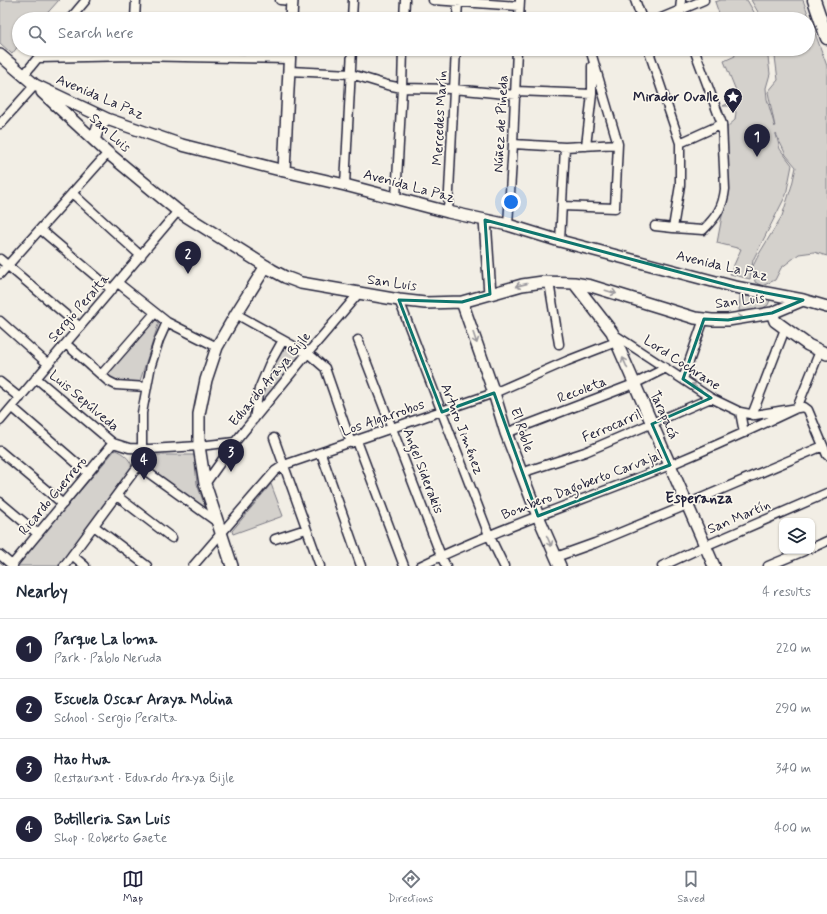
<!DOCTYPE html>
<meta charset="utf-8">
<style>
body{margin:0;font-family:Mynerve,sans-serif;background:#f6f6f7;color:#1f2937}
.controls{position:absolute;right:12px;bottom:12px;display:grid;overflow:hidden;border-radius:8px;box-shadow:0 1px 3px #0004}
.controls button{width:36px;height:36px;display:grid;place-items:center;padding:0;border:0;border-bottom:1px solid #e0e1e3;background:#fff;color:#1f2937;font:20px sans-serif}
.you{position:absolute;left:511px;top:202px;width:14px;height:14px;margin:-10px;border:3px solid #fff;border-radius:50%;background:#1a73e8;box-shadow:0 0 0 6px #1a73e833}
.badge{display:grid;place-items:center;width:26px;height:26px;border-radius:50%;background:#22223b;color:#fff;font-size:13px;font-weight:700}
.pin{position:absolute;translate:-50% -33px;filter:drop-shadow(0 1px 2px #0008)}
.pin::after{content:'';position:absolute;top:21px;width:14px;height:12px;background:inherit;clip-path:polygon(0 0,100% 0,50% 100%)}
.list{margin:0;padding:0;list-style:none}
h2{display:flex;justify-content:space-between;align-items:center;height:52px;margin:0;padding:0 16px;font-size:17px}
h2 small{font-size:13px;font-weight:400;color:#747a83}
.list li{display:grid;grid-template-columns:26px 1fr auto;gap:12px;align-items:center;box-sizing:border-box;height:60px;padding:0 16px;border-top:1px solid #e0e1e3}
.list b{display:block;font-size:15px;white-space:nowrap}
.list p{margin:0;font-size:13px;white-space:nowrap;color:#747a83}
.list em{font-size:13px;font-style:normal;color:#747a83}
.icon{flex:none;width:22px;height:22px;fill:none;stroke:currentColor;stroke-width:2;stroke-linecap:round;stroke-linejoin:round}
.map{position:relative;flex:none;width:827px;height:566px;overflow:hidden}
.search{position:absolute;background:#fff;box-shadow:0 1px 3px #0004;left:12px;right:12px;top:12px;height:44px;display:flex;align-items:center;gap:10px;box-sizing:border-box;padding:0 14px;border-radius:22px;color:#747a83;font-size:15px}
.sheet{height:292px;background:#fff}
nav{display:flex;justify-content:space-around;align-items:center;box-sizing:border-box;height:56px;border-top:1px solid #e0e1e3;background:#fff;font-size:11px;color:#747a83}
nav a{display:grid;justify-items:center;gap:2px}
nav .on{color:#22223b}
.map>svg:first-child{display:block}
.green{fill:#d4d1cc;stroke:#7b7a84}
.lines{fill:none;stroke-linecap:round;stroke-linejoin:round}
.street-casing{stroke:#22223b;stroke-width:11}
.secondary-casing{stroke:#22223b;stroke-width:14}
.primary-casing{stroke:#22223b;stroke-width:15}
.street{stroke:#fbf7ec;stroke-width:8}
.secondary{stroke:#fbf7ec;stroke-width:11}
.primary{stroke:#fbf7ec;stroke-width:12}
.oneway{stroke:#99979c}
.marked{fill:none;stroke:#0f766e;stroke-width:3;stroke-linejoin:round}
.labels{text-anchor:middle;dominant-baseline:central;stroke-width:3.5;stroke-linejoin:round;paint-order:stroke}
.street-label{font-size:14px;fill:#22223b;stroke:#fbf7ec}
.poi-label{font-size:14px;font-weight:bold;fill:#22223b;stroke:#fbf7ec;text-anchor:end}
.neighbourhood-label{font-size:15px;font-weight:bold;fill:#22223b;stroke:#fbf7ec}
</style>
<div class="map">
<svg width="827" height="566" viewBox="0 0 827 566">
<rect width="100%" height="100%" fill="#f2eee5"/>
<filter id="ink" filterUnits="userSpaceOnUse"><feTurbulence type="fractalNoise" baseFrequency=".025" numOctaves="2"/><feDisplacementMap in="SourceGraphic" scale="8" xChannelSelector="R" yChannelSelector="G"/><feConvolveMatrix kernelMatrix="1 2 1 2 8 2 1 2 1" color-interpolation-filters="sRGB"/></filter>
<g filter="url(#ink)">
<path class="green" d="M0,0H59L42,19H19V45L12,54L0,43Z
M721,0H747L758,19H721L715,2Z
M751,0H803L827,66V256L814,252L799,254L781,268L775,280L762,286L755,282L753,266L759,254L782,216L792,185L796,167L786,155L776,134L780,149L792,165L786,195L753,260L750,279L730,274L741,249L717,243L727,189V127L735,120L736,112L732,106H723L739,98L724,61L735,56L733,49H767L770,74L766,88L767,99L775,127L768,92L778,80L774,49H808V19H762Z
M740,296H754L771,298L768,305L760,310L739,311Z
M154,318L159,322L139,384L114,381L106,374Z
M283,344L301,355L258,411L264,385L276,358Z
M115,450C123,453 129,458 132,466L59,566H18L17,565Z
M152,455H194L197,484L207,512L145,466Z
M271,484L283,516L233,534L232,531Z"/>
<g class="lines">
<defs>
<path id="street" d="M280,0L292,1
M433,0L519,6
M635,0L642,19
M681,0L680,10L683,19
M70,19L86,0
M135,19L136,0
M352,19L353,0
M404,19L405,0
M457,19L458,2
M519,19L520,0
M659,19L704,0
M648,49L680,143V185L673,228
M38,58L133,56L289,59
M289,71L351,74L387,85L402,88L454,89L516,95
M23,76L45,49
M516,91L592,94
M0,124L35,85
M680,143L722,124
M513,144L565,147L618,144
M586,146L592,94V66
M345,185L352,49
M72,193L141,256
M396,198L402,88L403,49
M562,206L615,208L618,144L590,49
M448,212L456,49
M508,225L513,144L517,49
M655,226L673,228L703,230C716,217 723,208 725,189L722,124L694,49
M40,229L112,290
M560,241L565,147
M0,259L80,327
M0,274L108,153
M549,282L559,344
M118,283L167,322L217,347
M399,300L489,535L504,566
M236,314L310,355L325,368L351,443
M0,321L48,364
M167,322L159,340L151,365L142,413V449L139,466L217,522
M612,333L711,398L740,412L755,415L804,407L808,410L827,455
M358,340L441,556L446,566
M66,344L108,381L116,385L147,387
M101,375L155,313
M36,378L113,443L129,448L150,449L199,446L235,442
M683,379L704,319
M0,382L20,398
M12,407L88,473
M797,408L820,351
M740,412L744,433
M752,415L785,329
M254,419L259,389L269,365L283,340
M0,421L178,211
M506,433L634,384L666,368
M274,438L320,566
M357,441L404,566
M0,451L63,504
M321,453L361,566
M521,473L585,452L711,398
M205,484L235,442L307,354L359,293
M117,496L172,538
M0,502L38,534
M94,526L147,566
M275,539L306,529
M812,548L827,541
M0,555L13,566
M72,555L85,566
M556,557L595,543L687,505L699,499L823,446
M12,565L113,443
M64,566L141,462
M193,566L275,471L284,465L494,393L567,361L616,342
M420,566C501,527 587,499 670,465C713,447 755,428 797,408
M662,566L705,546L827,493
M768,566L804,551"/>
<path id="secondary" d="M291,19L292,0
M0,55L35,85L107,119L182,145L284,171L345,185L448,212L508,225L560,241L735,287L803,300L827,307
M42,92L108,153L178,211L272,270L285,277L301,283L359,293L399,300L425,303L462,302L522,285L543,282L574,283L591,286L695,318L712,320H728L772,313L803,300
M94,140L98,128L107,119
M284,171L290,49
M485,220L490,294
M574,283L612,332L714,566
M462,302L494,393L506,433L538,516L560,566
M772,313L775,321L808,345L827,354
M232,566L205,484L199,446V414L206,380L217,347L236,314L266,266"/>
<path id="primary" d="M814,0L827,38"/>
</defs>
<use href="#street" class="street-casing"/>
<use href="#secondary" class="secondary-casing"/>
<use href="#primary" class="primary-casing"/>
<use href="#street" class="street"/>
<use href="#secondary" class="secondary"/>
<use href="#primary" class="primary"/>
</g>
<defs><path id="oneway-shaft" d="M-6 0H5M1.5-3L5.5 0L1.5 3" fill="none" stroke-width="1.6" stroke-linecap="round" stroke-linejoin="round"/></defs>
<g class="oneway">
<use href="#oneway-shaft" transform="translate(521 285) rotate(167)"/>
<use href="#oneway-shaft" transform="translate(611 292) rotate(17)"/>
<use href="#oneway-shaft" transform="translate(737 318) rotate(-9)"/>
<use href="#oneway-shaft" transform="translate(475 338) rotate(71)"/>
<use href="#oneway-shaft" transform="translate(625 363) rotate(-114)"/>
<use href="#oneway-shaft" transform="translate(696 387) rotate(-147)"/>
<use href="#oneway-shaft" transform="translate(549 541) rotate(66)"/>
</g>
</g>
<path class="marked" d="M485,220L735,287L803,300L772,313L728,320L704,319L683,379L711,398L652,424L670,465L538,516L494,393L442,412L399,300L462,302L490,294Z"/>
<defs>
<symbol id="sight-pin" viewBox="-11 -11 22 30"><path d="M0 17L-7.5 6A9.5 9.5 0 1 1 7.5 6Z" fill="#22223b" stroke="#fbf7ec"/><path d="M0-6L1.8-2.2L6-1.7L2.9 1.2L3.7 5.4L0 3.3L-3.7 5.4L-2.9 1.2L-6-1.7L-1.8-2.2Z" fill="#fff"/></symbol>
</defs>
<g fill-rule="evenodd">
<use href="#sight-pin" x="722" y="86" width="22" height="30"/>
</g>
<g class="labels">
<g class="street-label">
<text transform="translate(100 97) rotate(23)">Avenida La Paz</text>
<text transform="translate(440 118) rotate(-87)">Mercedes Marín</text>
<text transform="translate(501 124) rotate(-87)">Núñez de Pineda</text>
<text transform="translate(110 133) rotate(42)">San Luis</text>
<text transform="translate(409 186) rotate(15)">Avenida La Paz</text>
<text transform="translate(722 266) rotate(13)">Avenida La Paz</text>
<text transform="translate(392 283) rotate(8)">San Luis</text>
<text transform="translate(740 301) rotate(-7)">San Luis</text>
<text transform="translate(79 308) rotate(-49)">Sergio Peralta</text>
<text transform="translate(682 363) rotate(33)">Lord Cochrane</text>
<text transform="translate(270 379) rotate(-50)">Eduardo Araya Bijle</text>
<text transform="translate(582 390) rotate(-21)">Recoleta</text>
<text transform="translate(84 401) rotate(40)">Luis Sepúlveda</text>
<text transform="translate(664 415) rotate(66)">Tarapacá</text>
<text transform="translate(383 418) rotate(-19)">Los Algarrobos</text>
<text transform="translate(612 426) rotate(-23)">Ferrocarril</text>
<text transform="translate(462 429) rotate(69)">Arturo Jiménez</text>
<text transform="translate(522 430) rotate(71)">El Roble</text>
<text transform="translate(423 471) rotate(69)">Angel Siderakis</text>
<text transform="translate(582 485) rotate(-21)">Bombero Dagoberto Carvajal</text>
<text transform="translate(53 496) rotate(-50)">Ricardo Guerrero</text>
<text transform="translate(739 517) rotate(-23)">San Martín</text>
</g>
<g class="poi-label">
<text x="719" y="97">Mirador Ovalle</text>
</g>
<g class="neighbourhood-label">
<text x="699" y="499">Esperanza</text>
</g>
</g>
</svg>
<div class="controls">
<button><svg class="icon" aria-label="layers" viewBox="0 0 24 24"><path d="M12 4l9 5-9 5-9-5zM3 14l9 5 9-5"/></svg></button>
</div>
<div class="you"></div>
<div class="pin badge" style="left:757px;top:157px">1</div>
<div class="pin badge" style="left:188px;top:274px">2</div>
<div class="pin badge" style="left:231px;top:472px">3</div>
<div class="pin badge" style="left:144px;top:480px">4</div>
<div class="search"><svg class="icon" aria-label="search" viewBox="0 0 24 24"><circle cx="10" cy="10" r="6"/><path d="M15 15l6 6"/></svg>Search here</div>
</div>
<section class="sheet">
<h2>Nearby<small>4 results</small></h2>
<ul class="list">
<li><span class="badge">1</span><div><b>Parque La loma</b><p>Park · Pablo Neruda</p></div><em>220 m</em></li>
<li><span class="badge">2</span><div><b>Escuela Oscar Araya Molina</b><p>School · Sergio Peralta</p></div><em>290 m</em></li>
<li><span class="badge">3</span><div><b>Hao Hwa</b><p>Restaurant · Eduardo Araya Bijle</p></div><em>340 m</em></li>
<li><span class="badge">4</span><div><b>Botilleria San Luis</b><p>Shop · Roberto Gaete</p></div><em>400 m</em></li>
</ul>
</section>
<nav>
<a class="on"><svg class="icon" aria-label="map" viewBox="0 0 24 24"><path d="M3 6l6-2 6 2 6-2v14l-6 2-6-2-6 2zM9 4v14M15 6v14"/></svg>Map</a>
<a><svg class="icon" aria-label="directions" viewBox="0 0 24 24"><path d="M12 3l9 9-9 9-9-9zM9 14v-3h6M13 9l2 2-2 2"/></svg>Directions</a>
<a><svg class="icon" aria-label="saved" viewBox="0 0 24 24"><path d="M7 4h10v16l-5-4-5 4z"/></svg>Saved</a>
</nav>
